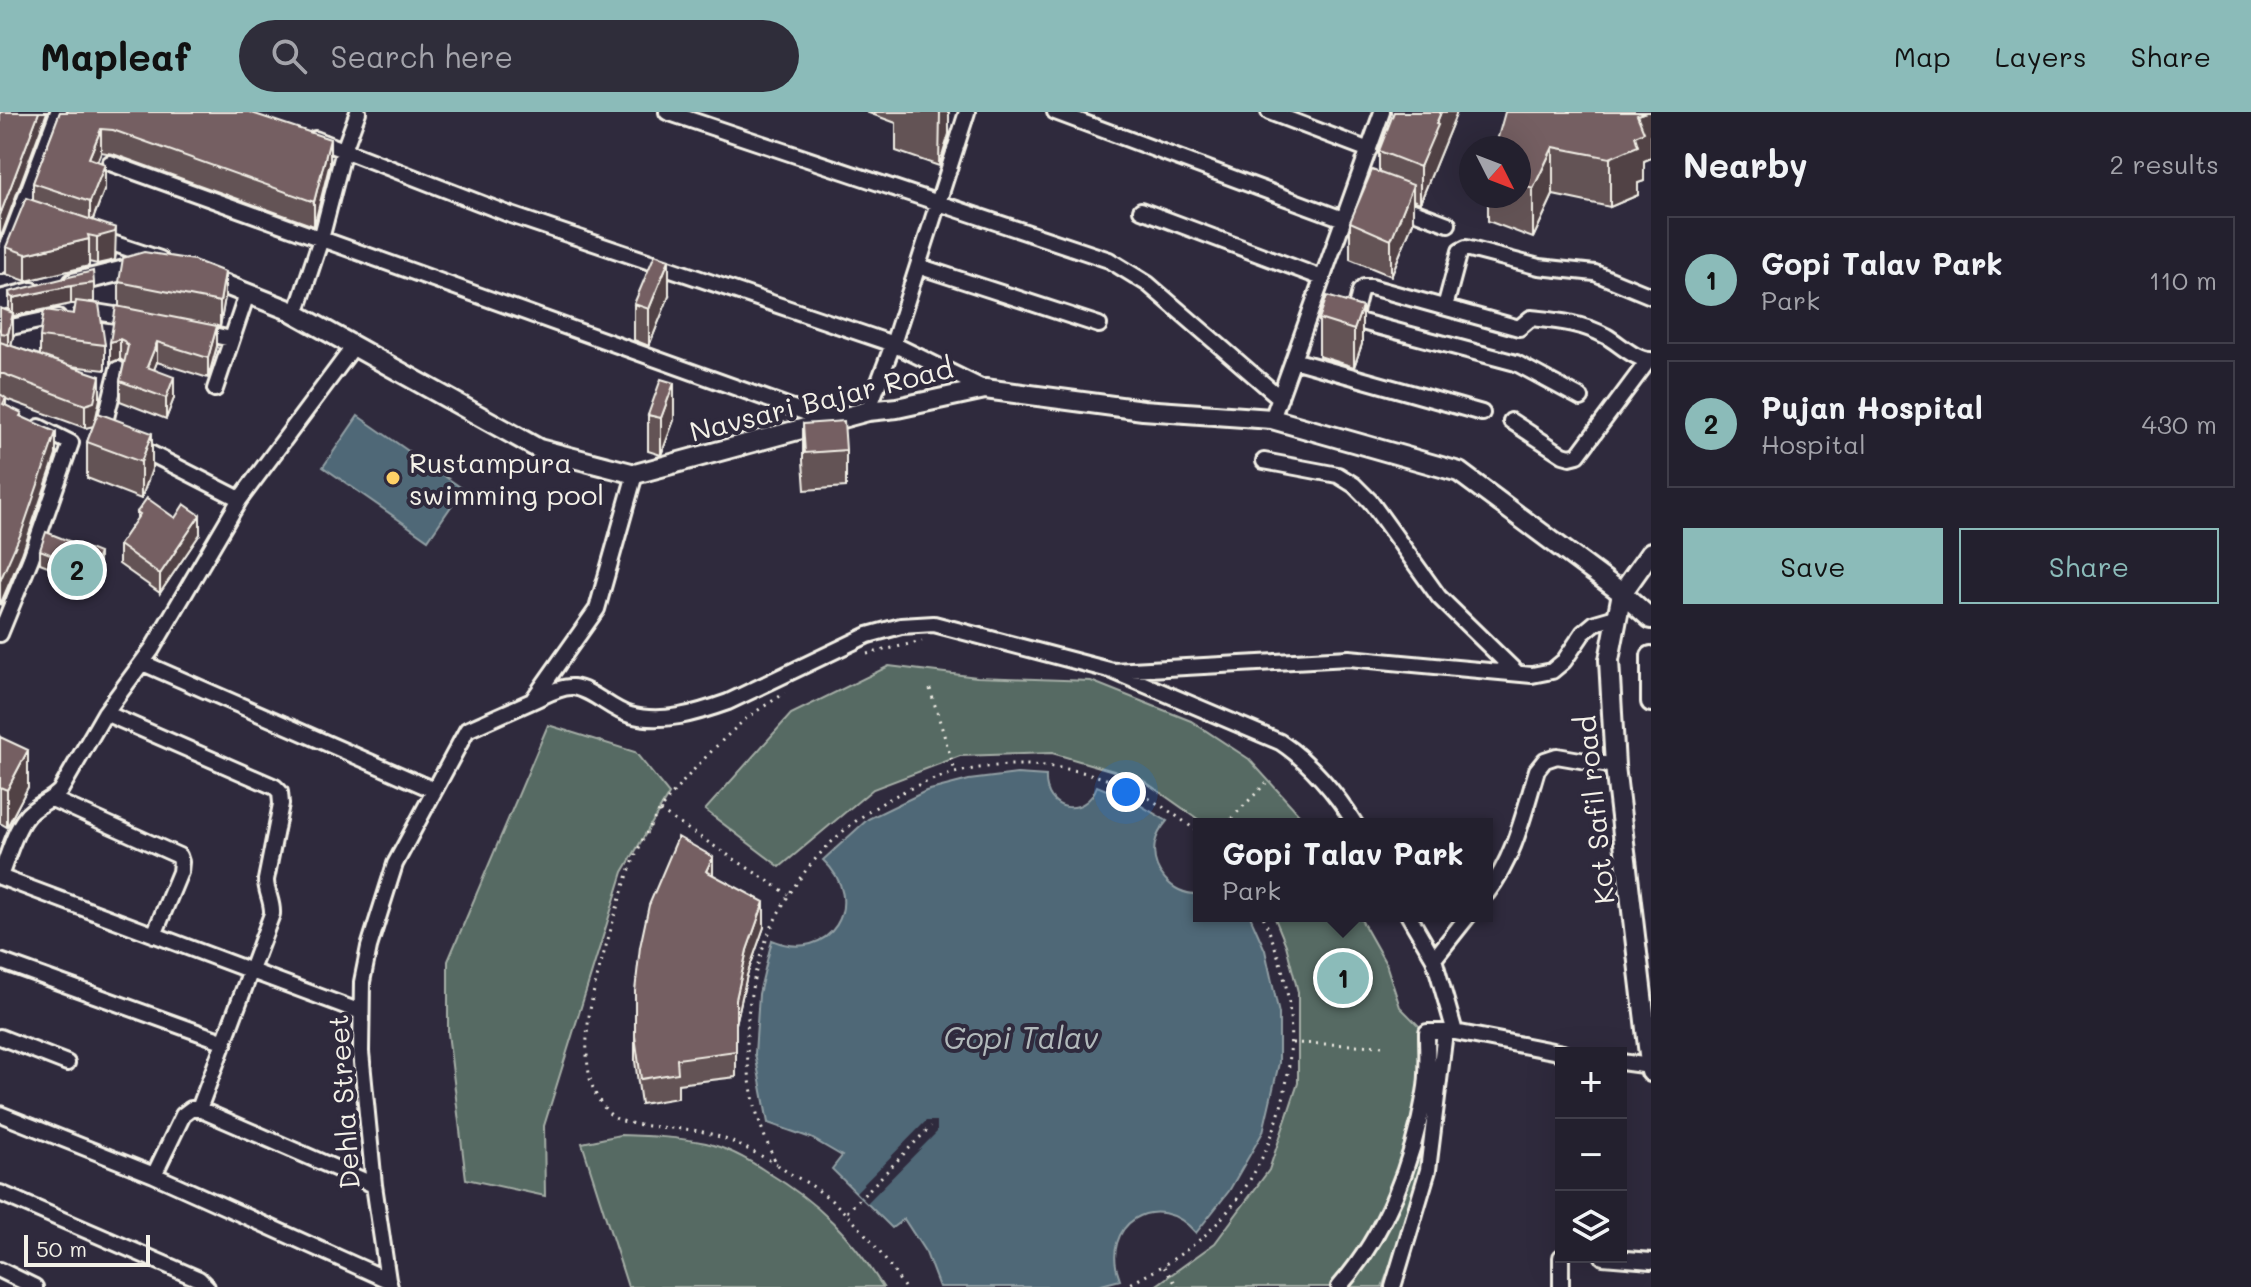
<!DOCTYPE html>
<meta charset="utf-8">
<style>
body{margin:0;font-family:Mali,sans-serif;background:#2f2d3a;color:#f1f3f6}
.controls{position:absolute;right:24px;bottom:24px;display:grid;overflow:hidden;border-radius:0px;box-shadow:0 8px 32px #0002}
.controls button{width:72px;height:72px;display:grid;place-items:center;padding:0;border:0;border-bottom:2px solid #403e4a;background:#23202e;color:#f1f3f6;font:40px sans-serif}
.compass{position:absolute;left:1459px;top:24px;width:72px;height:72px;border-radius:50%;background:#23202e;box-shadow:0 8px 32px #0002;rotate:132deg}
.scale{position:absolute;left:24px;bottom:20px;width:126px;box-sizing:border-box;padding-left:8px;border:4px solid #f4f1e8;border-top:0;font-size:22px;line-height:28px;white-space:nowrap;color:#f4f1e8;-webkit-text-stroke:6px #2f2a3d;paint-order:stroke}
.you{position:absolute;left:1126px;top:680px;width:28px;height:28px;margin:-20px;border:6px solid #fff;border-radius:50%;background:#1a73e8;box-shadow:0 0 0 12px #1a73e833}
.badge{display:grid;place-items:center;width:52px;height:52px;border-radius:50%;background:#8bbbb9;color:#111;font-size:26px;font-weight:700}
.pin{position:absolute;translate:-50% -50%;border:4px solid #fff;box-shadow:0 2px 8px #0006}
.popup{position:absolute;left:1193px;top:706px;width:300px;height:104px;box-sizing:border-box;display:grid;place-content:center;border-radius:0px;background:#23202e;filter:drop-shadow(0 2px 6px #0005);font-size:26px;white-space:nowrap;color:#a3a3aa}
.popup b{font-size:30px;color:#f1f3f6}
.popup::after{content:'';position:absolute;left:50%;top:100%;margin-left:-16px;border:16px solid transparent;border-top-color:#23202e}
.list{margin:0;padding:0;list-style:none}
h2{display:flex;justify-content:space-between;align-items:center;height:104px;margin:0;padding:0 32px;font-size:34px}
h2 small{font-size:26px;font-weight:400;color:#a3a3aa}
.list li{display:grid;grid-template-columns:52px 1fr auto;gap:24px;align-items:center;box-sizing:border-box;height:128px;margin:0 16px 16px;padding:0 16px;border:2px solid #403e4a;border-radius:0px}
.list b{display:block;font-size:30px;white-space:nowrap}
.list p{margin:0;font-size:26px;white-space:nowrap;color:#a3a3aa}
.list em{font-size:26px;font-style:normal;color:#a3a3aa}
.actions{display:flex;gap:16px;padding:24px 32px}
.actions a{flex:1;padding:18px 0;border:2px solid #8bbbb9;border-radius:0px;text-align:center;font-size:28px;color:#8bbbb9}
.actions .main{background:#8bbbb9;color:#111}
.icon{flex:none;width:44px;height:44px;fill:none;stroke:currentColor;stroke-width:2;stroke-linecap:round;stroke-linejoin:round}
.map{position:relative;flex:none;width:1651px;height:1175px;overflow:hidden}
header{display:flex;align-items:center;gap:48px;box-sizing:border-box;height:112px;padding:0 40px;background:#8bbbb9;color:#111}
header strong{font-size:38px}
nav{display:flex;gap:44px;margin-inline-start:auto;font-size:28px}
.search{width:560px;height:72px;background:#2f2d3a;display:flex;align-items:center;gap:20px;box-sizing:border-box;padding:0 28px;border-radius:44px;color:#a3a3aa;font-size:30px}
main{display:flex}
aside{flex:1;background:#23202e}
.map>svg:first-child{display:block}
.green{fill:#566a64;stroke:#a5aea6;stroke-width:2}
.water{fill:#4f6877;stroke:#919fa4;stroke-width:2}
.pier{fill:#2f2a3d}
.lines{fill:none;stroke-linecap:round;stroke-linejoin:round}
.minor-casing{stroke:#f4f1e8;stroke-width:20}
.secondary-casing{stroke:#f4f1e8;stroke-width:24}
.path{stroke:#f4f1e8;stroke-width:3;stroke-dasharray:2 6;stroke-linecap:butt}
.minor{stroke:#2f2a3d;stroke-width:14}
.secondary{stroke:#2f2a3d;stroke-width:18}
.wall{fill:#645254;stroke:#f4f1e8;stroke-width:2;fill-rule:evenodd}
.shaded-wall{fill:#514245;stroke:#f4f1e8;stroke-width:2}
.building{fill:#745f62;stroke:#f4f1e8;stroke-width:2}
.poi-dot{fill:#ffd166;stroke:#2f2a3d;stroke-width:3}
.labels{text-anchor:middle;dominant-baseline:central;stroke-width:8;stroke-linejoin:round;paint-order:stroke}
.street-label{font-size:28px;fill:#f4f1e8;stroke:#2f2a3d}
.poi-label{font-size:28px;fill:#f4f1e8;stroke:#2f2a3d;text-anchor:start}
.water-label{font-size:30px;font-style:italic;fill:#b2babb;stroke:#2f2a3d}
</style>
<header>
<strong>Mapleaf</strong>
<div class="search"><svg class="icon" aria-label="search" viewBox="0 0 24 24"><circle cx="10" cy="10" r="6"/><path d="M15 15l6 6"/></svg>Search here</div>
<nav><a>Map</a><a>Layers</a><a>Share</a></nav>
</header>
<main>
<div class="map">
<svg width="1651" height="1175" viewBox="0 0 1651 1175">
<rect width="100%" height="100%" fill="#2f2a3d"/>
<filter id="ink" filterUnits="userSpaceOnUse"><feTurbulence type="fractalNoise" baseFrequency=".0125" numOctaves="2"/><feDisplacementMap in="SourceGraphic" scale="16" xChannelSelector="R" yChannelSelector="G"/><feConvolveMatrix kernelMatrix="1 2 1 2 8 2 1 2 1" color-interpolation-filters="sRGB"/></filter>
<g filter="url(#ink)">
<path class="green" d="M889,554L977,565L1091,569L1191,609L1249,647L1308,712H1205L1141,667L1052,641L960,644L873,677L780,755L705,698L791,602Z
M548,613L635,640L669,682L623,760L544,1014L545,1084L466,1067L448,921V849Z
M1274,804H1359L1386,852L1400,895L1442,937L1417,1085L1382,1175H1154L1215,1131L1269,1058L1298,971V880L1286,833Z
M620,1023C649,1024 678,1025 706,1031C727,1036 749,1048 767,1060C819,1091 851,1124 883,1175H628L582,1031Z"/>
<path class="water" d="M358,304L463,377L428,428L323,355Z
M1017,662L1046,664C1044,700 1085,707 1097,674L1131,688L1167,709C1161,716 1157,722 1155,731C1150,758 1172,783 1199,782V804H1250L1265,838L1279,902V951L1263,1020L1229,1079L1196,1121C1157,1075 1098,1113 1120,1168L1094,1175H939L926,1141L904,1107L892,1116L832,1057L842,1044L811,1026L768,1011L755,942L759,882L772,828C830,853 869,790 823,748L868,707L926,679L969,668Z"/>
<path class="pier" d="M926,1009H937V1020L867,1091L856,1080Z"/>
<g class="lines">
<defs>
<path id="minor" d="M667,0L1109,148L1148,172L1280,286
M1055,0L1343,107
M1269,0L1369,38
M315,27L511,103L893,232L985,277
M110,51L829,309
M1395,92L1448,112
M1141,98L1322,166
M100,127L160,147
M0,154L58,0
M918,154L1099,213
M1445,195L1460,139L1466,136L1539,155L1595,161L1651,184
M82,201L96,200L133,206
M0,202L1,209L11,215L58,205
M296,202L321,127L344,38L358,0
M1347,206L1516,251L1581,286
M1353,208L1360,179L1364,175H1371L1519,216L1531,206C1558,209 1582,211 1606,224C1620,232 1635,248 1651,248
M200,220L231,227
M1293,248L1482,301
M215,277L247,182
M868,299L893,232L967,0
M1272,307L1382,0
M1511,309L1563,343L1570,345L1578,343L1648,249
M102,322L118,257
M136,334L240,387
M1264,349L1338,363L1354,373L1370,389L1439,485L1517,561
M0,522L31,446L71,331L39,315
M143,551L434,678
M1115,560L1280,630C1309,649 1337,682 1355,712
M532,589C544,584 560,574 573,575C592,577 611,598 630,603C662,612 697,601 728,590L868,523L901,514L934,512L1113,559L1349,546L1532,563L1552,559L1564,549L1583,521L1595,511L1619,504
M105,601L275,675L280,680L281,692L266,768C266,780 273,790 272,802L199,997
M52,687L179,744L181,750L180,760L154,823
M0,764C7,747 14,720 25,706C34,693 50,690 60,679L105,601L152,537L240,387L354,234
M0,765L361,900
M1487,781C1515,745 1524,700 1537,658L1545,648L1557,644L1615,654
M1409,804L1434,847L1455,920
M1434,847L1468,804
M0,849L225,930
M0,925L67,951
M1621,950L1650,954
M0,1002L154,1063L388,1168
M154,1063L183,1003L191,997H199L374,1073
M0,1081L199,1167L207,1175
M1603,1145L1651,1149
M0,1158L35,1175
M390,1175L388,1168L374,1073L361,940L362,870L369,835L395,752L467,618L532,589L597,497L635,362
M1339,1175C1386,1121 1413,1050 1425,981C1429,962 1427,940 1427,920H1455L1563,941
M1393,1175L1428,1058L1445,920
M1561,1175V1145"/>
<path id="secondary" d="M203,164L289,198L539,337L635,362L868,299L897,296L985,277L1143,298L1272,307L1459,360L1622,481L1651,507
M73,171L145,153
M0,188L32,180
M1651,440L1622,481L1609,548L1615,654L1651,960
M1651,544V590"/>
</defs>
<use href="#minor" class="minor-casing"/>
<use href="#secondary" class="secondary-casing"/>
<path class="path" d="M867,542L922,529
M930,577L954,656
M660,699L788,782
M1226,712L1266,671
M1292,931L1384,934
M777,1052C751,1039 727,1025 699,1019C679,1015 624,1016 611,1003C600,993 591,976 589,961C581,915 596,868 609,824C621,781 633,740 658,701C677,674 715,634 740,612C753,600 770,591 785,581
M847,1100L931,1014
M1164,1155L1178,1175
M904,1175C886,1148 867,1121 843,1099C835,1091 825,1083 815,1076C804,1068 790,1063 779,1054C772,1047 759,1010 756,998C705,800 880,614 1082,660C1126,670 1164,693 1199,721
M1124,1175C1150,1162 1174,1148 1197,1130C1266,1073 1301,973 1288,886C1284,857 1274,831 1263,804"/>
<use href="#minor" class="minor"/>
<use href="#secondary" class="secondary"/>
</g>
<path class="wall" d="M60,0L330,51L314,114L113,42L101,40L97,49L105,76L93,108L116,143L115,148L97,152L89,150V154L26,169L6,162V135L33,89V71Z
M866,0H949V22L939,54L896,39V11Z
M1394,0H1457L1420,91L1413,88V110L1391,164L1350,147V110L1379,61V39Z
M1651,0V46L1644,49V69L1638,71V83L1610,95L1553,83L1533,126L1488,109V84H1519V36Z
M119,170L225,185L220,215L217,214V234L208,266L157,250L154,258L174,286L166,307L120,289V269L124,250L120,247L110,251L119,194Z
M94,171V190H90L105,233V258L71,254L100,287L94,311L152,357L141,387L87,366V330L93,314L85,316L6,287V294L22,304L56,343L22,442L0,493V196L9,200V180ZM71,192H76L74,202L40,225V243L11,234L13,225V204Z
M669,184L649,234L634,228V192Z
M1362,195V232L1354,255L1319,244V207Z
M648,303L674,308L661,343L648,339Z
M803,312L846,338V375L805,378L803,349Z
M137,400L200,422L160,481L119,452V433L137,407Z
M40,438L99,454L92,471L40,451Z
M0,625L28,675L7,715L0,711Z
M713,763L764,815L747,863L736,912V965L678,972V986L641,992L635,949V879Z"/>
<path class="shaded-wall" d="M39,0H47L0,127V103Z
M940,0H949V22L939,54Z
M1441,0H1457L1420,91V55Z
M1646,0H1651V46L1644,49V69L1638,71V83L1610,95V46L1635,24L1637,3Z
M101,17V40L89,70V46Z
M330,27V51L314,114V90Z
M1553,35V83L1533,126V77Z
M105,52V76L90,114V90Z
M1413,73V110L1391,164V128Z
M116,116L115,148L97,152V125Z
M89,127V154L26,169V142Z
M669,148V184L649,234V197Z
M225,160V185L220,215V190Z
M71,174V192L13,204V225L8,246V222L13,202V186Z
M1362,195V232L1354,255V218Z
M217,214V234L208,266V246Z
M120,227V247L110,251V230Z
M157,230V250L147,275V255Z
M100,264V287L94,314L85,316V293Z
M174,265V286L166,307V286Z
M674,271V308L661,343V306Z
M56,320V343L22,442L0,493V469Z
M152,321V357L141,387V350Z
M200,403V422L160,481V462Z
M99,441V454L92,471V459Z
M28,638V675L7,715V678Z
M713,745V770L706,759Z
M764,790V815L747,863L736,912V887L747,838Z"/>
<path class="building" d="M0,0H39L0,103Z
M60,0H249L330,27L314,90L113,18L101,17L89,46L105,52L90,90L33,71Z
M1394,0H1441L1436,12L1438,13L1420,55L1379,39Z
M1505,0H1646L1637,3L1644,20L1635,24L1638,34L1610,46L1553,35L1533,77L1519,72V36H1495Z
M1372,58L1413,73L1391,128L1350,110Z
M26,86L116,116L115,120L97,125L88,123L89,127L26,142L6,135Z
M144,140L194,148L225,160L220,190L119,170L123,146Z
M655,142L669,148L649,197L634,192Z
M93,159L94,171L71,174L13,186L10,184L9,180Z
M1327,184L1362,195L1354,218L1319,207Z
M76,189L99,192L105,233L40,225L44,198L74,202Z
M116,194L217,214L208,246L157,230L147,255L174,265L166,286L120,269L128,234L124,229L120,227L110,230Z
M0,196L13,201L8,222L0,221Z
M0,230L100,264L94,290L85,293L4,262H0Z
M661,267L674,271L661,306L648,303Z
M0,282L6,286L3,292L22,301L20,304L56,320L22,419L0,469Z
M98,301L152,321L141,350L87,330Z
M844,309L846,338L805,341L803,312Z
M147,386L175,406L184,392L200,403L160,462L119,433L140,402L137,400Z
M46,420L99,441L92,459L40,438Z
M0,625L28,638L7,678L0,675Z
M678,725L713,745L706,759L764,790L747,838L736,887V939L677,947L678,961L641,967L635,924V879L640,835L649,793Z"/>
</g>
<circle class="poi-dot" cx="393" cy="366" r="8"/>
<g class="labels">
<g class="street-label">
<text transform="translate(821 287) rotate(-14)">Navsari Bajar Road</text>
<text transform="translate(1594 698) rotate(-96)">Kot Safil road</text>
<text transform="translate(343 990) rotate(-94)">Dehla Street</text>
</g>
<g class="poi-label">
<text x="409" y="350">Rustampura<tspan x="409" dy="32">swimming pool</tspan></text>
</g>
<g class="water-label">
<text x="1021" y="925">Gopi Talav</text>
</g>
</g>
</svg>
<div class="controls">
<button>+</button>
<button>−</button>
<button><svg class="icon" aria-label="layers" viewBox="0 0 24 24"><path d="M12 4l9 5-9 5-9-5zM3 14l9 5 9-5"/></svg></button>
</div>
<svg class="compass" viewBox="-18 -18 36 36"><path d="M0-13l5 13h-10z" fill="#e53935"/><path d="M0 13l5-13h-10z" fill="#a3a3aa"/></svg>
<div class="scale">50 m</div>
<div class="you"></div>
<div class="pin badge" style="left:1343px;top:866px">1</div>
<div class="popup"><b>Gopi Talav Park</b>Park</div>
<div class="pin badge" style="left:77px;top:458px">2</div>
</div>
<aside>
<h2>Nearby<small>2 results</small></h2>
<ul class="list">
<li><span class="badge">1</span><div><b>Gopi Talav Park</b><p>Park</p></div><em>110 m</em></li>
<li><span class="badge">2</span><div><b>Pujan Hospital</b><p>Hospital</p></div><em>430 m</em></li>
</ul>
<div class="actions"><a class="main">Save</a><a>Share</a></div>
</aside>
</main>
